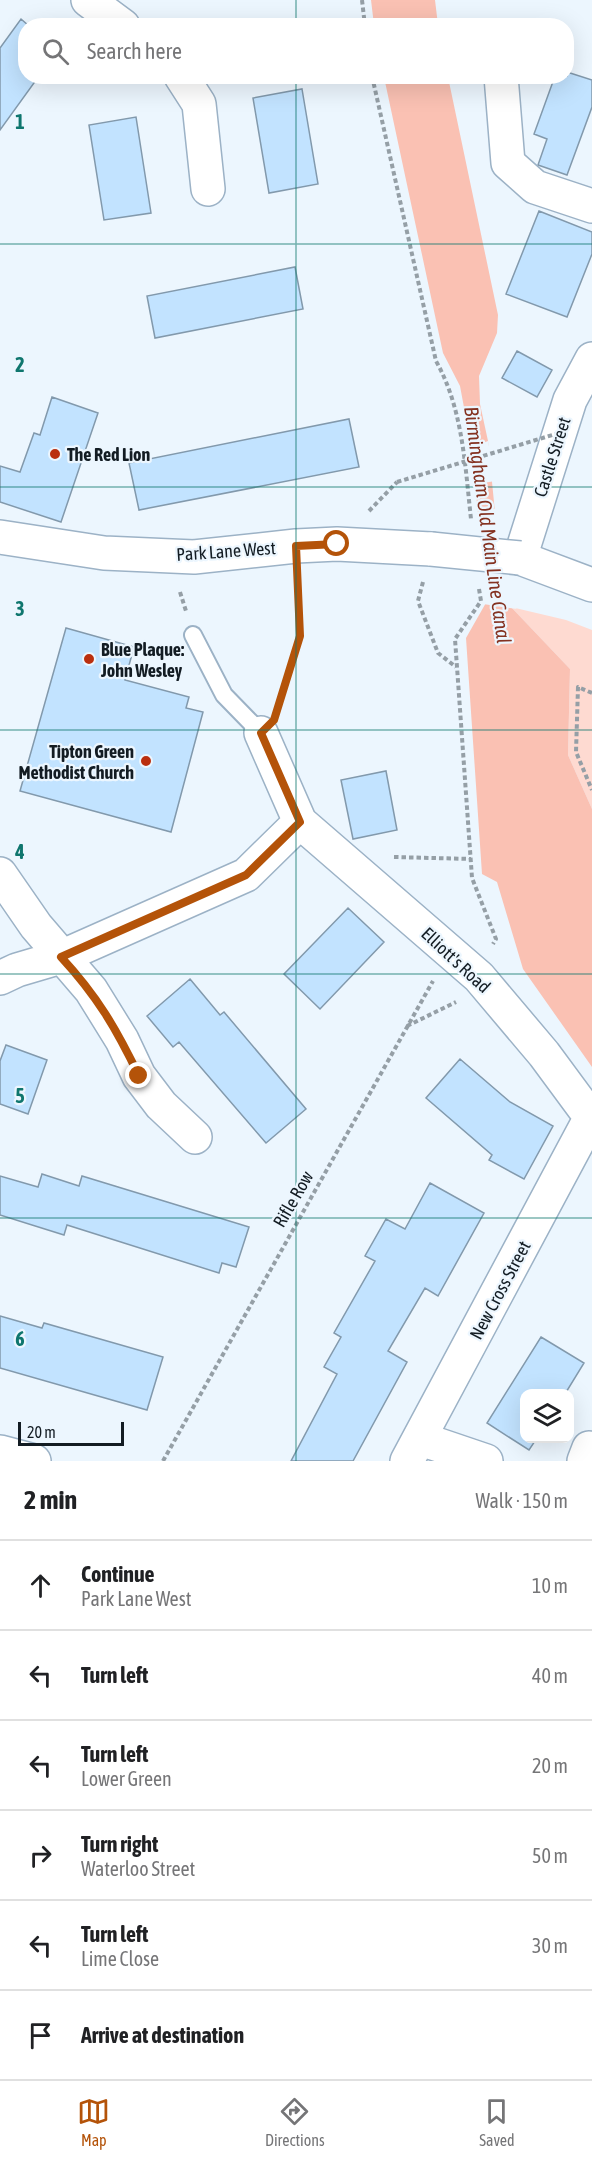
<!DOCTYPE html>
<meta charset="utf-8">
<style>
body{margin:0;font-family:"Asap Condensed",sans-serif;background:#f2f2f2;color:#202124}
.controls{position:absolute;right:18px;bottom:18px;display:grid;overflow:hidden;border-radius:12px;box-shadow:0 6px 24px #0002}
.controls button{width:54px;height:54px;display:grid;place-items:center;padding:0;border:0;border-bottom:2px solid #e0e0e0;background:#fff;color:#202124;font:30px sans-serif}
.scale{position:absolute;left:18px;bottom:15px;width:106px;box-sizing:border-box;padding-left:6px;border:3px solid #131c23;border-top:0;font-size:16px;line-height:21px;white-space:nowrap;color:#131c23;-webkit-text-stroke:4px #ecf6fe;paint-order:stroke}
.stop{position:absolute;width:18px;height:18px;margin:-14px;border:4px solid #b45309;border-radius:50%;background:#fff}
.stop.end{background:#b45309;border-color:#fff;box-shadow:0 2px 6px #0008}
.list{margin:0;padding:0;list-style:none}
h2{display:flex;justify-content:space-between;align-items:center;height:78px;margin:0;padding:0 24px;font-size:26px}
h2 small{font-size:20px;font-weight:400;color:#757577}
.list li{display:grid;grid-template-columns:39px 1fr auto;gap:18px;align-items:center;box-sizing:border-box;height:90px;padding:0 24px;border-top:2px solid #e0e0e0}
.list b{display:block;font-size:22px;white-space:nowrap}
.list p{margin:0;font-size:20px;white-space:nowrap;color:#757577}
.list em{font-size:20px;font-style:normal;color:#757577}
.icon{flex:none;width:33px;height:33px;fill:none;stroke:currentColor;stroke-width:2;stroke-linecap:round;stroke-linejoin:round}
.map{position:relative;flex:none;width:592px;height:1461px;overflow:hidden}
.search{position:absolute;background:#fff;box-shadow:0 6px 24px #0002;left:18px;right:18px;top:18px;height:66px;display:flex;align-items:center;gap:15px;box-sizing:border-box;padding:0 21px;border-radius:24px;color:#757577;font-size:22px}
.sheet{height:618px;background:#fff}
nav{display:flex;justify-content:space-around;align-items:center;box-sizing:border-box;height:84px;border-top:2px solid #e0e0e0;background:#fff;font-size:16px;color:#757577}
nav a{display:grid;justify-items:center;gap:3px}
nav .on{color:#b45309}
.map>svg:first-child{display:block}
.green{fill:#fedad1}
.water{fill:#fac1b3}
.pier{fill:#ecf6fe}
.building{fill:#c2e3ff;stroke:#8299ac;stroke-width:1.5}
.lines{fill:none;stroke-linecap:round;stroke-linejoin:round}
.service-casing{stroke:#9cb2c6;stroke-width:20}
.minor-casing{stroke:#9cb2c6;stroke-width:36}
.tertiary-casing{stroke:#9cb2c6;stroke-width:36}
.primary-casing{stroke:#9cb2c6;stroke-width:36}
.path{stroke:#959fa6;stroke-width:4;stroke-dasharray:4.5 3;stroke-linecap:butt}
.service{stroke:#fff;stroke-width:16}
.minor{stroke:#fff;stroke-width:33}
.tertiary{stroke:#fff;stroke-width:33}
.primary{stroke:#fff;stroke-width:33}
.primary-bridge-casing{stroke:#9cb2c6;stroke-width:36;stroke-linecap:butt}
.path-bridge{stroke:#959fa6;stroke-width:4;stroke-dasharray:4.5 3;stroke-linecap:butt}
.primary-bridge{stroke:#fff;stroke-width:33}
.route{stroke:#b45309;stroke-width:8}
.grid{fill:none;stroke:#0f766e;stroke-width:1.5;stroke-opacity:0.55}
.poi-dot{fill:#ba2f0f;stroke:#ecf6fe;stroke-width:2}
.labels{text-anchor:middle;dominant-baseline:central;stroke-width:4.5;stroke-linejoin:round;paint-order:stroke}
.poi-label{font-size:18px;font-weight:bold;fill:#131c23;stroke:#ecf6fe;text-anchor:start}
.street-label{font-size:18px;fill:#131c23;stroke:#ecf6fe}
.water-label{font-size:20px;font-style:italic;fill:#843221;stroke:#ecf6fe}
.grid-label{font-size:20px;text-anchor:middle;font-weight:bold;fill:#0f766e;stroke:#ecf6fe;stroke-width:4.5;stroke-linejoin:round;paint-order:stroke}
</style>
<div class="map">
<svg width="592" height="1461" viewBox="0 0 592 1461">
<rect width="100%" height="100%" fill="#ecf6fe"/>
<path class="green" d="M511,607L566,620L592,630V809L568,755L570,669Z"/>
<path class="water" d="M371,0H435L438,25H374Z
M384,77H448L498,315L497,333L479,376L480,404L488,441L504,604L511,607L570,669L568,755L592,809V1067L523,969L497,882L482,874L466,638L487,601L471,445L460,386L443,353Z"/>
<path class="pier" d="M488,441L495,481L472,485L468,449Z
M498,508L507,602L517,609L483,604L475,513Z"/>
<path class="building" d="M21,19L29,26H26V76H39L0,130V48Z
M567,72L592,80V107L567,175L538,165L547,139L534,134L555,76H567Z
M302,89L318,184L269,193L253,98Z
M136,117L151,213L104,220L89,125Z
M539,211L592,232V254L567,317L506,294Z
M295,267L303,309L155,338L147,296Z
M517,351L552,370L537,397L502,378Z
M52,397L98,413L61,522L0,502V466L20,472L34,433L40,435Z
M349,419L359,467L139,510L129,463Z
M66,628L134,647L125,680L189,697L186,708L203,712L171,832L20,791Z
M386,771L397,830L353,839L341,780Z
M348,908L384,942L320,1009L284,974Z
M190,979L220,1015L224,1012L306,1109L266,1143L179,1042L173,1047L147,1016Z
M6,1045L47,1060L28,1114L0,1104V1061Z
M460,1059L510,1102L553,1126L524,1179L489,1160L492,1155L426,1098Z
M42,1174L79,1186L82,1176L249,1227L236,1267L222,1263L219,1273L67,1225L64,1235L0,1215V1176L38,1187Z
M430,1183L484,1213L438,1296L425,1288L388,1351L407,1362L353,1461H291L337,1374L324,1367L341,1337L334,1333L375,1261L365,1256L386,1219L405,1229Z
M0,1316L42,1328L44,1323L163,1357L147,1410L0,1368Z
M541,1337L584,1363L565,1394H525V1438H537L529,1450L487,1423Z"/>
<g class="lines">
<defs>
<path id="service" d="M193,635L224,695L261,733"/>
<path id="minor" d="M88,0L123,26
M181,76L199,104L208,189
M501,76L508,163L535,187L592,206
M261,733L300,822L479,977L544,1054L592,1119
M0,874L36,926L91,990L122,1040L139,1076L161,1105L195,1137
M0,978L17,970L61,957L246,875L300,822
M421,1439L486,1461
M0,1452L34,1461
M407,1461L591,1117
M584,1461L589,1448"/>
<path id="tertiary" d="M520,558L570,400L592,359"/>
<path id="primary" d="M0,537L104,553L194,557L296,546L337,544L431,549
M520,558L592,585"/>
</defs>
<use href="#service" class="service-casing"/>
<use href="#minor" class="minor-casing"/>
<use href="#tertiary" class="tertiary-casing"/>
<use href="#primary" class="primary-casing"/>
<path class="path" d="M362,0L365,26
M372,76L436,361C463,409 465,466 471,519
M369,511L397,482
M423,582L418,601L438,653L456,667
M479,589L481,601L455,639L472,878L496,939L493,944
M180,592L186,611
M592,693L578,687L576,752L592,790
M279,704L300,636L297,579
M394,857L471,859
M407,1026L456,1002
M163,1461L433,981"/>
<use href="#service" class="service"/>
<use href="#minor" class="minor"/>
<use href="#tertiary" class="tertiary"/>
<use href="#primary" class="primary"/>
<defs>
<path id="primary-bridge" d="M431,549L520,558"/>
</defs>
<use href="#primary-bridge" class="primary-bridge-casing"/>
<path class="path-bridge" d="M397,482L559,433"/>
<use href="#primary-bridge" class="primary-bridge"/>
</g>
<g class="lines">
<path class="route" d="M139,1076C116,1028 97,996 61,957L246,875L300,822L261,733L274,720L300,636L296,546L337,544"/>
</g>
<path class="grid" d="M296,0V26M296,76V1461M0,244H592M0,487H592M0,730H592M0,974H592M0,1218H592"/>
<g class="poi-dot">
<circle cx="55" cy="454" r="6"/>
<circle cx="89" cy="659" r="6"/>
<circle cx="146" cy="761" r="6"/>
</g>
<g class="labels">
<g class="poi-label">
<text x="67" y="454">The Red Lion</text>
<text x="101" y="649">Blue Plaque:<tspan x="101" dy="21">John Wesley</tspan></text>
<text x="134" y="751" text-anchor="end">Tipton Green<tspan x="134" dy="21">Methodist Church</tspan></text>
</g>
<g class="street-label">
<text transform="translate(552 457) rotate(-72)">Castle Street</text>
<text transform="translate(226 551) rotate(-4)">Park Lane West</text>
<text transform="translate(456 960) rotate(43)">Elliott's Road</text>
<text transform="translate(293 1199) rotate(-60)">Rifle Row</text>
<text transform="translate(500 1290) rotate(-62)">New Cross Street</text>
</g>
<g class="water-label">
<text transform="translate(488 525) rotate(82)">Birmingham Old Main Line Canal</text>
</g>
</g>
<g class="grid-label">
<text x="20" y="129">1</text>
<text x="20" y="372">2</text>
<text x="20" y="616">3</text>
<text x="20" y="859">4</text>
<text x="20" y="1103">5</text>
<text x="20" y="1346">6</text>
</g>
</svg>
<div class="controls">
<button><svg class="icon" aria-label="layers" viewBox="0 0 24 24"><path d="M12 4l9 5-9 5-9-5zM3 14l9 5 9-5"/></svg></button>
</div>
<div class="scale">20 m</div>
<div class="stop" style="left:337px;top:544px"></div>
<div class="stop end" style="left:139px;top:1076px"></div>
<div class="search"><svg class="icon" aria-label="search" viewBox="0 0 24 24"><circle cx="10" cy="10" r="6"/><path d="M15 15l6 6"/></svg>Search here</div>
</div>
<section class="sheet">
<h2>2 min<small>Walk · 150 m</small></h2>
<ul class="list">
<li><svg class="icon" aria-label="ahead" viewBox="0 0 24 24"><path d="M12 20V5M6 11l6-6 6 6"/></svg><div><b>Continue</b><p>Park Lane West</p></div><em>10 m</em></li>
<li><svg class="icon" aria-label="left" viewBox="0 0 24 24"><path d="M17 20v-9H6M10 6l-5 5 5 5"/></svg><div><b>Turn left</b></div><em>40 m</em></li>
<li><svg class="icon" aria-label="left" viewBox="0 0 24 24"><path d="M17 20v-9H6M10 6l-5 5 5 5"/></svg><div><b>Turn left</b><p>Lower Green</p></div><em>20 m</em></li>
<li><svg class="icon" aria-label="right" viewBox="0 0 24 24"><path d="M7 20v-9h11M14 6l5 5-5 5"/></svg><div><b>Turn right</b><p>Waterloo Street</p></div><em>50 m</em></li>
<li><svg class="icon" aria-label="left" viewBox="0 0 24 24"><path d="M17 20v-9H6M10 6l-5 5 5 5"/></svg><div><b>Turn left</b><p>Lime Close</p></div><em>30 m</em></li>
<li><svg class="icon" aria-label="arrive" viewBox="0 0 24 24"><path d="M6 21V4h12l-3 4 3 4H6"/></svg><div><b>Arrive at destination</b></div></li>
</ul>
</section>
<nav>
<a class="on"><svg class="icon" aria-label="map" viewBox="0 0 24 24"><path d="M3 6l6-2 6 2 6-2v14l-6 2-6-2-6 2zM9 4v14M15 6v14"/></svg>Map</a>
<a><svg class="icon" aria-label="directions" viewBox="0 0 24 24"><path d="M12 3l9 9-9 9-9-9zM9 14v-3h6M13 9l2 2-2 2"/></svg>Directions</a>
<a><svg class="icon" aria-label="saved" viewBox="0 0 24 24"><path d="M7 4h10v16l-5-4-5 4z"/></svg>Saved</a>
</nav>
